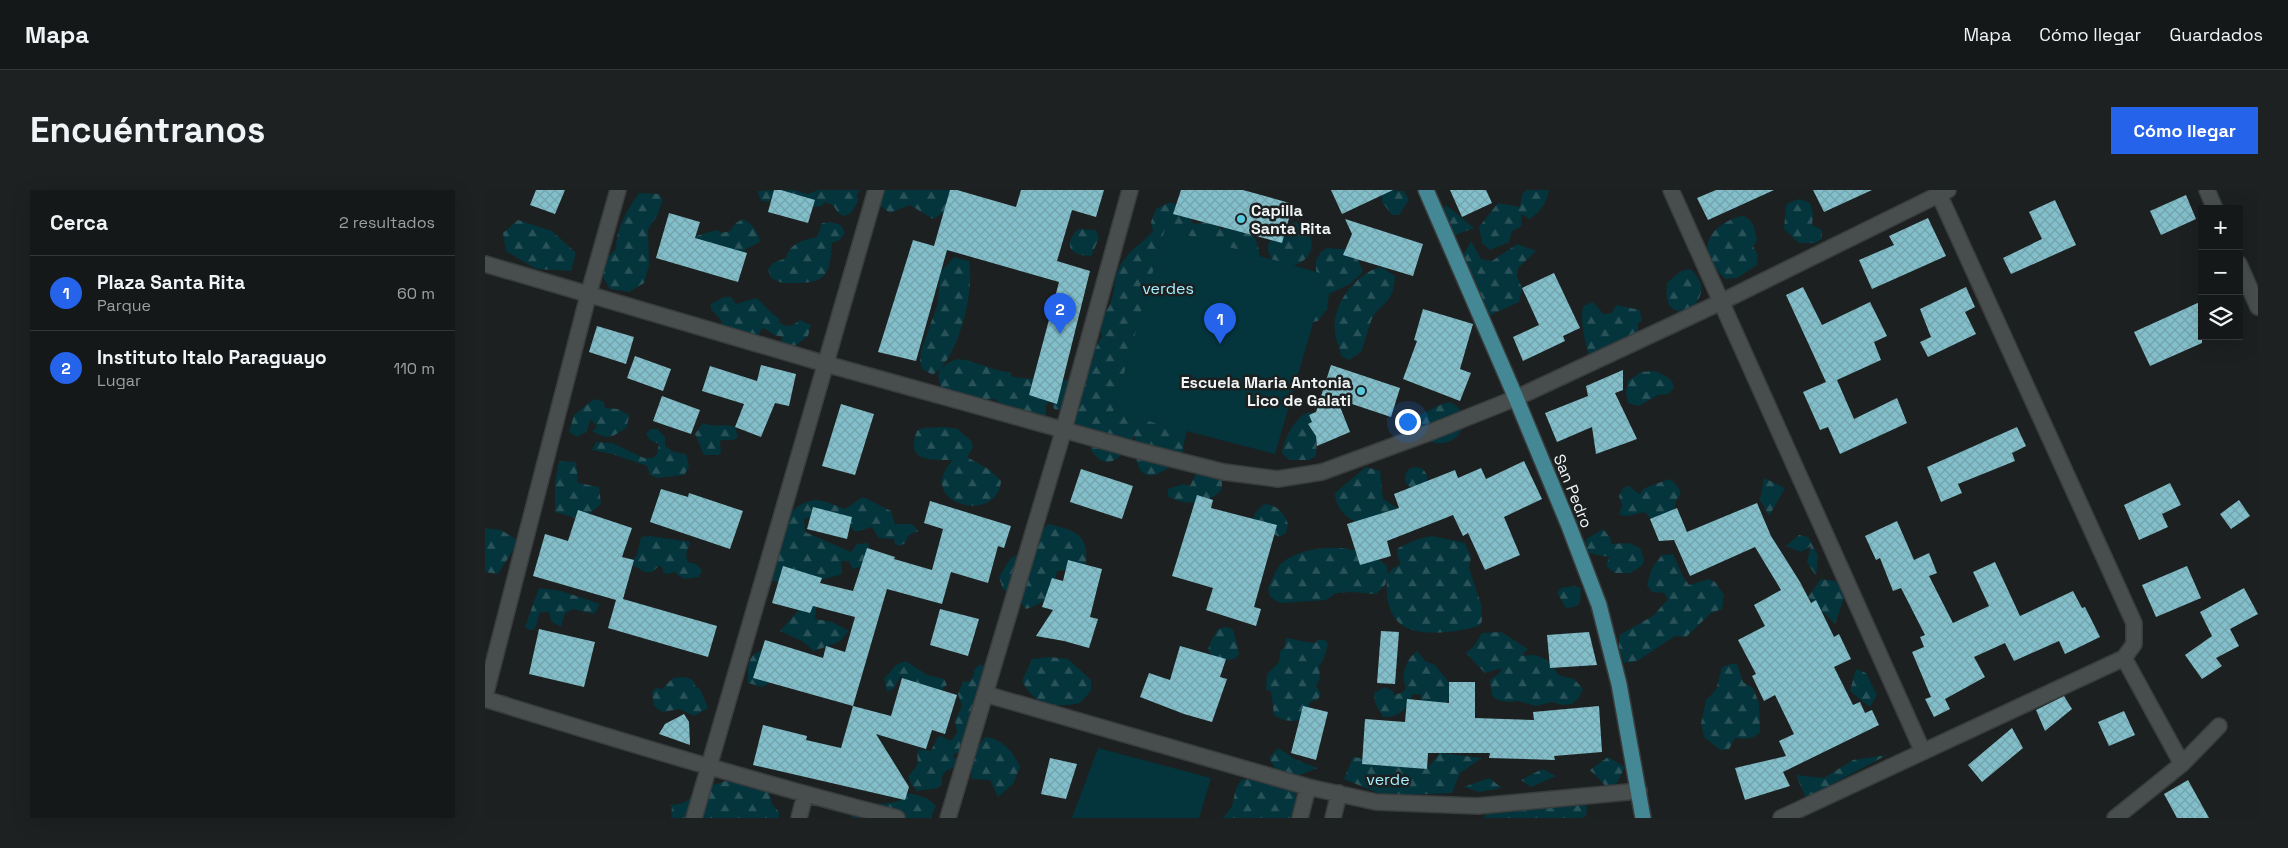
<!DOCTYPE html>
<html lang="es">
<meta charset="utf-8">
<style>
body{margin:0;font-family:"Space Grotesk",sans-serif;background:#1e2121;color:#f1f3f6}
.controls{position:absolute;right:15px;top:15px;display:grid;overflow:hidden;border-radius:0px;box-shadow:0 5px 20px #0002}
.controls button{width:45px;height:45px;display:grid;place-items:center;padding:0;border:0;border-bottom:1px solid #343737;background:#151818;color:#f1f3f6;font:25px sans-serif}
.you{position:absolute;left:922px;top:231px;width:18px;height:18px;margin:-12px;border:4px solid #fff;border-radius:50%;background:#1a73e8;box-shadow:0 0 0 8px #1a73e833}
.badge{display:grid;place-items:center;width:32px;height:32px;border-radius:50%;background:#2563eb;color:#fff;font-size:16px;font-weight:700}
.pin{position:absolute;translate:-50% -41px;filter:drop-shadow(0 1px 2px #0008)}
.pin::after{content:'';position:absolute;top:26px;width:18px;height:15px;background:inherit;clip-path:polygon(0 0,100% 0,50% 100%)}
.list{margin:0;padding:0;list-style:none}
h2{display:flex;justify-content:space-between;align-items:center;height:65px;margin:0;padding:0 20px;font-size:21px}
h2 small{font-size:16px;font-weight:400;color:#9da0a2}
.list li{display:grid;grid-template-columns:32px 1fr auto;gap:15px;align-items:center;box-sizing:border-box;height:75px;padding:0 20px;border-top:1px solid #343737}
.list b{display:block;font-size:19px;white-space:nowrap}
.list p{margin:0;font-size:16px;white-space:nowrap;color:#9da0a2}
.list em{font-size:16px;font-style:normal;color:#9da0a2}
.icon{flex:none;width:28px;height:28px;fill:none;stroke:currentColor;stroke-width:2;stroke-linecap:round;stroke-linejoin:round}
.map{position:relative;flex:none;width:1773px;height:628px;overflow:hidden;border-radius:0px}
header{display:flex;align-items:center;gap:30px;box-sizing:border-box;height:70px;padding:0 25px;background:#151818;border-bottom:1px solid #343737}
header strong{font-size:24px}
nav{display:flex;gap:28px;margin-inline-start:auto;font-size:18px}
.intro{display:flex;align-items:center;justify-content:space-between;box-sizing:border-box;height:120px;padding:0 30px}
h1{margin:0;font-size:35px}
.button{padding:12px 22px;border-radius:0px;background:#2563eb;color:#fff;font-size:18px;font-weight:700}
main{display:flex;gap:30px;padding:0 30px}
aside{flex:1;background:#151818;border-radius:0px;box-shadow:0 5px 20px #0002}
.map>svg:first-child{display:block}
.forest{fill:url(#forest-firs)}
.green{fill:#04343c}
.building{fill:url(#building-cross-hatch)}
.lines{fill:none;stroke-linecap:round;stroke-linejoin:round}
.minor-casing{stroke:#3a3d3d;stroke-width:18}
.major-casing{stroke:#3a3d3d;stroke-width:18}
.minor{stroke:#484d4d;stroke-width:15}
.major{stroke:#438894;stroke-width:15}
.poi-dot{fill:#55cadf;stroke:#1c2020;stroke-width:2}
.labels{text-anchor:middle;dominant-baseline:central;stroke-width:5;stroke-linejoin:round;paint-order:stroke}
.poi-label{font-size:16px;font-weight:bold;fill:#f1f4f4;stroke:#1c2020;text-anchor:start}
.park-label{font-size:16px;fill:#a6f0ff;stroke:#1c2020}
.street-label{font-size:16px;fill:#f1f4f4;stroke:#1c2020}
</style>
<header>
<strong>Mapa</strong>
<nav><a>Mapa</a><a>Cómo llegar</a><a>Guardados</a></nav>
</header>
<div class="intro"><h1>Encuéntranos</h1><a class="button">Cómo llegar</a></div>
<main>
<aside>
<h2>Cerca<small>2 resultados</small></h2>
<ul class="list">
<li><span class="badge">1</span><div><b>Plaza Santa Rita</b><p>Parque</p></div><em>60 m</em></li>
<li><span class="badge">2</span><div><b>Instituto Italo Paraguayo</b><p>Lugar</p></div><em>110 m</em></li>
</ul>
</aside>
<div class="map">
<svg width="1773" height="628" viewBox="0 0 1773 628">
<defs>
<pattern id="forest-firs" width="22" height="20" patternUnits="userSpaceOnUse" patternTransform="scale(1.25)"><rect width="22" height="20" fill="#04343c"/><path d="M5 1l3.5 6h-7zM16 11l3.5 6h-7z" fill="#295259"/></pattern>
<pattern id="building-cross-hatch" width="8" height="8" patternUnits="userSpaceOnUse" patternTransform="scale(1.25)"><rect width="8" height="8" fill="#82bfcb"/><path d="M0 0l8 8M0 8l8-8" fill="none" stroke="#74a2aa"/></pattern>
</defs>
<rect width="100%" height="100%" fill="#1c2020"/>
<path class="forest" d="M309,0L323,4L333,0H375L372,5L373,12L366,23L359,26L354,24L348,15L339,12L337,16L318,18L287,6L285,12L276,11L272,1Z
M396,0H467L476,13L448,29L425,15L405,23L397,17L387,15Z
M894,0L919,1L924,10L914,25H907L897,12V4Z
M1041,0H1064C1061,14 1057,20 1045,29L1036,24L1037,36L1027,41L1024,52L1005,60L997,53L994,37L1013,13L1035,17L1037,5Z
M154,3L174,4L178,10L172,26L163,39L164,75L159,93L144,102L125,99L116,84L122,68L131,59C131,38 142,20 154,3Z
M1315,9L1325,13L1328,23L1327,35L1337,40V49L1330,53H1314L1299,39L1301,16L1305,12Z
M685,12L695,16L709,34L725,31L737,39C768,32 777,51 774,79L702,238L696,270C688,272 686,277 680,280C650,299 650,264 650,245C639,264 624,286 606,260V251L598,240L599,237L589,233L587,222L569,219L566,209L576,192L582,190L590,194L602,175L608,171V163L617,146L613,131C619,125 626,116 627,108C630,98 629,87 634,78C644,59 656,55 668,41L666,32L671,19Z
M961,15L989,38L970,45L955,25Z
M1256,26C1268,27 1270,39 1272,50L1268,56L1273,66L1272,75L1252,88L1241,89C1209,65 1221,36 1256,26Z
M258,29C267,34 274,42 275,52L261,59L254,66L211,55V46L231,40L237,43L245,41L251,33Z
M33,30L67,41L91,63L86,81L51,79L21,61L18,43Z
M346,32L356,35L360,43L355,50L347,53C345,82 343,93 312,93C301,93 296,94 286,88L283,79L288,73L301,68C305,53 318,50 332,47L337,33Z
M811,32C842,51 823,82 790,76C788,71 784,65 783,60C781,48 801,35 811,32Z
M593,39L611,40L614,48L606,66C586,66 577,56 593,39Z
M986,51L996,69L1007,71L1032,54L1051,61L1033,78L1032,87L1037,98L1034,112L1001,127L977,67Z
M842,58L869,60L878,82L865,94L844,104L842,119L833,131L819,134L831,85V70L836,62Z
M469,67L484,71C490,98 475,159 455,179C459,176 464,172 469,170C481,166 509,182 524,182L528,187L548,189L564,211L561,216V229L547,223L519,216L509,209L498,210L456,197L453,186L455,179L448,185L437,179L435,171L436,161L453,113L455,83Z
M896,77L910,86C909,116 894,112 886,131C882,141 880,152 876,162L864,170L856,166C855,157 851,151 850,143C846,115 871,83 896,77Z
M1206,79C1222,97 1218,103 1206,121C1183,124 1180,113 1182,93L1196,81Z
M239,107H246L251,114L271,108C280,114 284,123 294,128L295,133C304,138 307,136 315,130L326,135L323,146L306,159L295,154L298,147L289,145L279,138L276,139L273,149L236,141V130L226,119V114Z
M1108,112L1118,124L1127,123L1131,115L1155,120L1157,131L1153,133V145L1104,168C1100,151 1095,133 1098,116Z
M1170,181C1178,185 1189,188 1189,198L1183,204L1173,205L1154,216L1143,213L1141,202L1143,191L1156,182Z
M109,209L119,212L120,218L133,219L144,225L142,237C127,247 124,251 107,241L112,237L106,229L101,242L92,247L84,242L89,225Z
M965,212C994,224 973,267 938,249L937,243L922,239L923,231L957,214Z
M824,222L833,225L831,266L824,270H804L797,263C799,248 810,227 824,222Z
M218,233C229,238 238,233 250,237L253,247L249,250H236L235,253L236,262L234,265H219L210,244Z
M461,237L473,239C481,250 496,249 482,267L505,280L516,291C512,337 427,312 468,270C446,270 419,272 432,241L437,238Z
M165,239H172L180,247V256L189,262L201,264L204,277L199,285L172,288L165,285L162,276L127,264L107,260L111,252L127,253L159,268H168L172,264L174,254L165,250L161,244Z
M74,271L91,272L93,293L114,297L116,314L97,330L70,322V292Z
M920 288a11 11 0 1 1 22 0a11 11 0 1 1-22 0Z
M881,277L895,281L898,309L911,317L919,330C909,332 894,337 883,335C865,333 850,320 850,303Z
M719,282L733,284L737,290V299C725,314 699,317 683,306V299L698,294L705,296L711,284Z
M1279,288L1300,298L1284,326L1275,310Z
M1184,289L1191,294L1196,303L1191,311L1188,325L1171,333L1159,322L1143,326L1134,325L1137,315L1134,306L1138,298L1144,296L1154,304L1160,298Z
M378,307L406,321L410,334H427L433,341L424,345L420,353L415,356L410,354L409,349L394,348L387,337L370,342L361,332L335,324L319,329L320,342L366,362L372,354L383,353L386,362L376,377L367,379L364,371H356L357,384C333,392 312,393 287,391L281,379C291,354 298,313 330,310C339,310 351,316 360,319Z
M779,314C792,315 799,322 803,334L801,343L794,347L767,332L770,323Z
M563,334C576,337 595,340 600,355C602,360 601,369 601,375L591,379L572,381C568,404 563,412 541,419L534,410L518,399L514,387L525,369L537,362Z
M0,338L16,340L34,351L13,384L0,382Z
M1118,339L1126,349V354L1144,353L1155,358L1159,369L1157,376L1145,383H1130L1121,376L1124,367L1103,363L1100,350Z
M1314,345L1323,347L1333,366L1331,386L1322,372L1326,356L1316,362L1301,356Z
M165,346L205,352L201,365L203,372L211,374L217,380L214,387L200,389L191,384V381L184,384L178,383V379L175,375L167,382H160L145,374L152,365L156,347Z
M947,346L980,353L986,367L984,378L996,414L997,431L994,436C973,442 924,451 909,427C902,415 901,403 902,389L900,395L891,404L866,402L851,403L841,410L795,413L785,407L783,399C787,391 791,377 798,372C824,352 879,353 902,376L903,384L907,379L916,374L912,365L913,358L933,349Z
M1188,364C1194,376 1196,385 1204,395L1224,389L1230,392L1239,405L1237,419L1226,423L1201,447L1190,446L1152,471L1139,473L1134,457V445L1168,426L1183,409L1179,403L1167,402L1162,395L1167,378L1177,365Z
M1336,389L1364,393L1350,434L1323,407Z
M1089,396L1096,398L1095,413L1089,417L1081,418L1072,403L1076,398Z
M54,398L76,401L115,414L109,424L88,419L80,423L76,437L66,431L64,422H55L50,439L44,440L40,437Z
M319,414L331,417L330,429L347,432L364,441L354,452L329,461L317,451L295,441Z
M739,437L746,438L749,442L754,464L750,469C736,471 730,472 723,460C725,452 729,446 733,439Z
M1016,442L1043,459L1036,466C1054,462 1065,469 1073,485L1089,489L1098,499L1094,508L1087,514L1077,515L1067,512L1051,516L1033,511L1023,512L1013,510L1007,506L1005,490L1014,483L1017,478L1000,483L981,463L989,456L997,443Z
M801,448C812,449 820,453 831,453L832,450H840L843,454L838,471L834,475L835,489L831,496L836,504L833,509L825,512L820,529C808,532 800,532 789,525L786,501L781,500L782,484L794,472L795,462L800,456Z
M281,460L289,489L278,497L263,493C262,477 263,461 281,460Z
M932,461L940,471L950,475L967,496L966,508L956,517L937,516L936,505L928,504C922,519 914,528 898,527L890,513L889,503L900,497L908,501L909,505L916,503L921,499C916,483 920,471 932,461Z
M564,467L583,469L606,490V501L595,513C568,518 551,517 537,491L547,469Z
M421,471L442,485L459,489L462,495L453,503L422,495L416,486L409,498L402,502L399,489L411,475Z
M1246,474H1252L1258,492L1268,498L1274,513L1275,542C1268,550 1260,549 1250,548L1244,559L1235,560L1219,547L1216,534L1221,510L1231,500L1237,477Z
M494,475H499L501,478L484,531L480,536L487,540L484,546L477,551L479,556L476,562L469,564L468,567L474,570L470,577C460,581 456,583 457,594L453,598L432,601L426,594L423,587L433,574L432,562L435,559L446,561L452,548L456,546L463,550H467L472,542L470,530L477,516L473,504L478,491L484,492L489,485V480Z
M1371,479L1381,483L1392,505L1385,517L1365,501Z
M197,487C205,488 208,488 210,496L215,499L223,518L209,526L195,519L177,522L169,516L167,502L171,498L177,499L188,488Z
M500,547C516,548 529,562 535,577L528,594L513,607L505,590L486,589L488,563Z
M793,558L810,569L832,578L798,592L784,568Z
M955,563L997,568L975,583L967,603L900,606L859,589L868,567L942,579Z
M1402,565L1321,608L1311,585L1339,588L1368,570Z
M1123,567L1140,577L1127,602L1105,580Z
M1057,579L1071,586L1046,597L1036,590Z
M1004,588L1017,598L994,602L979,597Z
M765,589L798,597L815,606L822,628H738L747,616L751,598L756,590Z
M244,590L282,596L287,614L294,622V628H186L187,616L185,615C197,614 203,613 209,602L208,598L216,595L225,596Z
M423,603C435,606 442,606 451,616L446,628H365L368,626L372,617C391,610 412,619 423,603Z
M1097,609L1102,617L1101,626L1097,628H999L1001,623Z"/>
<path class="green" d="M680,39L842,85L790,264L628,222Z
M613,558L726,588L714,628H587Z"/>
<path class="building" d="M51,0H80L70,24L45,15Z
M289,0H296L330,10L323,33L283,22Z
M465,0H472L531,17L536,0H619L611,27L587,20L572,71L605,81L572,214L544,205L574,92L462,60L431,171L393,162L428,50L449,56Z
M696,0H758L808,14L797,53L688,24Z
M846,0H908L857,24Z
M965,0H1001L1007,13L977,27Z
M1231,0H1289L1223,30L1212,8Z
M1328,0H1387L1339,22Z
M1701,5L1711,29L1676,45L1665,21Z
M1570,10L1591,55L1526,84L1518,68L1557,49L1544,22Z
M184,23L215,32L210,48L262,63L253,92L171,68Z
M1443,28L1461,66L1387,99L1374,70L1409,55L1404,46Z
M860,29L938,54L928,86L858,65L867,44Z
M1069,83L1095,138L1078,146L1080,151L1038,171L1028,147L1054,135L1037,98Z
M1318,97L1337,135L1385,112L1402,146L1389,152L1396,170L1352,190L1369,229L1412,208L1422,233L1355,264L1343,237L1335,240L1318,202L1341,192L1301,105Z
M1481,97L1490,117L1480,122L1491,144L1443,167L1435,152L1446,147L1435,119Z
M1717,111V153L1665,176L1649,142Z
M938,119L988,134L975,179L986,183L975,211L918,189L932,151L929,150Z
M112,136L149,147L141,174L104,162Z
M150,166L186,179L178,201L142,188Z
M276,175L311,184L304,216L290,213L276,247L250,237L259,214L217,201L225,176L272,191Z
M846,175L915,198L906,227L852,209L865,242L832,256L831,246L823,234L827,232L824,225L831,222Z
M1138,180V200L1130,203L1152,249L1111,264L1107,237L1072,252L1060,223L1103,206L1101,196Z
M177,206L215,220L206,244L168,231Z
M356,214L389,224L370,285L337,276Z
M1532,237L1541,256L1527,263L1530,271L1473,294L1477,303L1456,312L1442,277Z
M1039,271L1057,309L1019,327L1035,365L1000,380L983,343L978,346L968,325L902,351L906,366L875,375L862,334L914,318L909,304L970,280L973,288L996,278L1001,289Z
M596,279L648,296L637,329L585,312Z
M1685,293L1696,315L1677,324L1683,337L1654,350L1639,315Z
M176,299L203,307L204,303L258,321L245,359L165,332Z
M712,305L728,310L726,318L792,335L769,417L776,419L771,436L721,420L728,398L687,386Z
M1754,310L1765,326L1746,339L1735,324Z
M445,311L526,336L519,358L513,356L503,393L466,382L457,414L402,399L368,516L268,488L280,450L338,468L341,456L360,462L370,427L328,416L325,423L287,413L298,376L337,388L335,393L368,401L382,358L410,367L409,369L447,380L458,339L439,333Z
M1272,313L1286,346L1315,392L1326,413L1331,410L1349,447L1354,444L1366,469L1349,477L1368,515L1375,512L1380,523L1387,520L1394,535L1298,582L1305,596L1260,610L1250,578L1301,566L1294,551L1309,544L1290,505L1279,511L1267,486L1271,484L1253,450L1280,436L1269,415L1296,400L1270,357L1205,386L1189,350L1174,351L1165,329L1192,318L1202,342Z
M328,317L367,327L362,349L322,339Z
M93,320L147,338L137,367L149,370L138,409L232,436L223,467L123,438L131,410L48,386L60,344L83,351Z
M1412,331L1429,370L1444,363L1452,383L1444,386L1468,433L1504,416L1488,382L1510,372L1535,426L1588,401L1597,418L1600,417L1615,447L1580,464L1574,451L1529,471L1520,453L1489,467L1500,487L1460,509L1465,519L1449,527L1440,509L1446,507L1427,462L1439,457L1435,447L1440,445L1416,398L1408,401L1395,368L1391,370L1380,346Z
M583,370L617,379L605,427L613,429L604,458L579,451L551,446L568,420L557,417L567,388L578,391Z
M1702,376L1716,408L1671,427L1657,395Z
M1759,398L1773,424L1745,439L1754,456L1731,468L1737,476L1717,489L1700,465L1727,446L1715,422Z
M455,419L494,429L483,466L445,455Z
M54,439L110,452L99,497L44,484Z
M896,441L914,442L910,494L892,493Z
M1104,442L1112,475L1065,478L1062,445Z
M695,456L741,469L735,487L742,489L727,532L699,524L655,507L664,483L685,490Z
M417,488L472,505L460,544L447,540L441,559L391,544L424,597L420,610L268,575L278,535L322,546L321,550L356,558L368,516L406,526Z
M964,492H990V528L1049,530L1048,522L1114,516L1117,562L1069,566L1070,570L1004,568L1005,563H943L942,579L877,574L880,529L920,532L922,509L964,513Z
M1579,506L1587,519L1560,541L1551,520Z
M818,516L843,522L831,570L806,563Z
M1639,521L1650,545L1624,556L1613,532Z
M199,524L204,532L205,555L174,544L180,534Z
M1527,538L1538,558L1497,592L1483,575Z
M565,568L592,574L581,609L556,604Z
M1703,590L1724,628H1692L1679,604Z"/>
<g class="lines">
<defs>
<path id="minor" d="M1186,0L1438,562
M1722,0L1730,19
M0,74L341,174L651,260L739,282L793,289L837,282L946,242L1031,208L1236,112L1463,0
M1754,74L1773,117
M1639,468L1697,574
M500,504L823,597L891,612L993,616L1154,601
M0,506L103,106L133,0
M0,509C137,551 273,593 412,628
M209,628L391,0
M314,628L320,605
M463,628L579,239L645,0
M815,628L823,597
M848,628L854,603
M1296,628L1639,468L1649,454V433L1452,0
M1630,628L1697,574L1734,536"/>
<path id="major" d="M941,0L1031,208L1084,336L1114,415L1134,494L1158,628"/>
</defs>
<use href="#minor" class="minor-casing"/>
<use href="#major" class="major-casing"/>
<use href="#minor" class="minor"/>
<use href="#major" class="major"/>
</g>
<g class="poi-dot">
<circle cx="756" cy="29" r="5"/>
<circle cx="876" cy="201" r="5"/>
</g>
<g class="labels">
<g class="poi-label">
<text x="766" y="20">Capilla<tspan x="766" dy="18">Santa Rita</tspan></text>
<text x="866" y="192" text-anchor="end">Escuela Maria Antonia<tspan x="866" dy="18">Lico de Galati</tspan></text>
</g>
<g class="park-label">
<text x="683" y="98">verdes</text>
<text x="903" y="589">verde</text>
</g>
<g class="street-label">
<text transform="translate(1088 301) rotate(68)">San Pedro</text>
</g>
</g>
</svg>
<div class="controls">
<button>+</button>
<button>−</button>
<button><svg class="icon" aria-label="layers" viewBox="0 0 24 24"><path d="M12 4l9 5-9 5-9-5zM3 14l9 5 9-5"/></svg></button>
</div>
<div class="you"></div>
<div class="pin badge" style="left:735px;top:154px">1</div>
<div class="pin badge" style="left:575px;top:144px">2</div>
</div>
</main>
